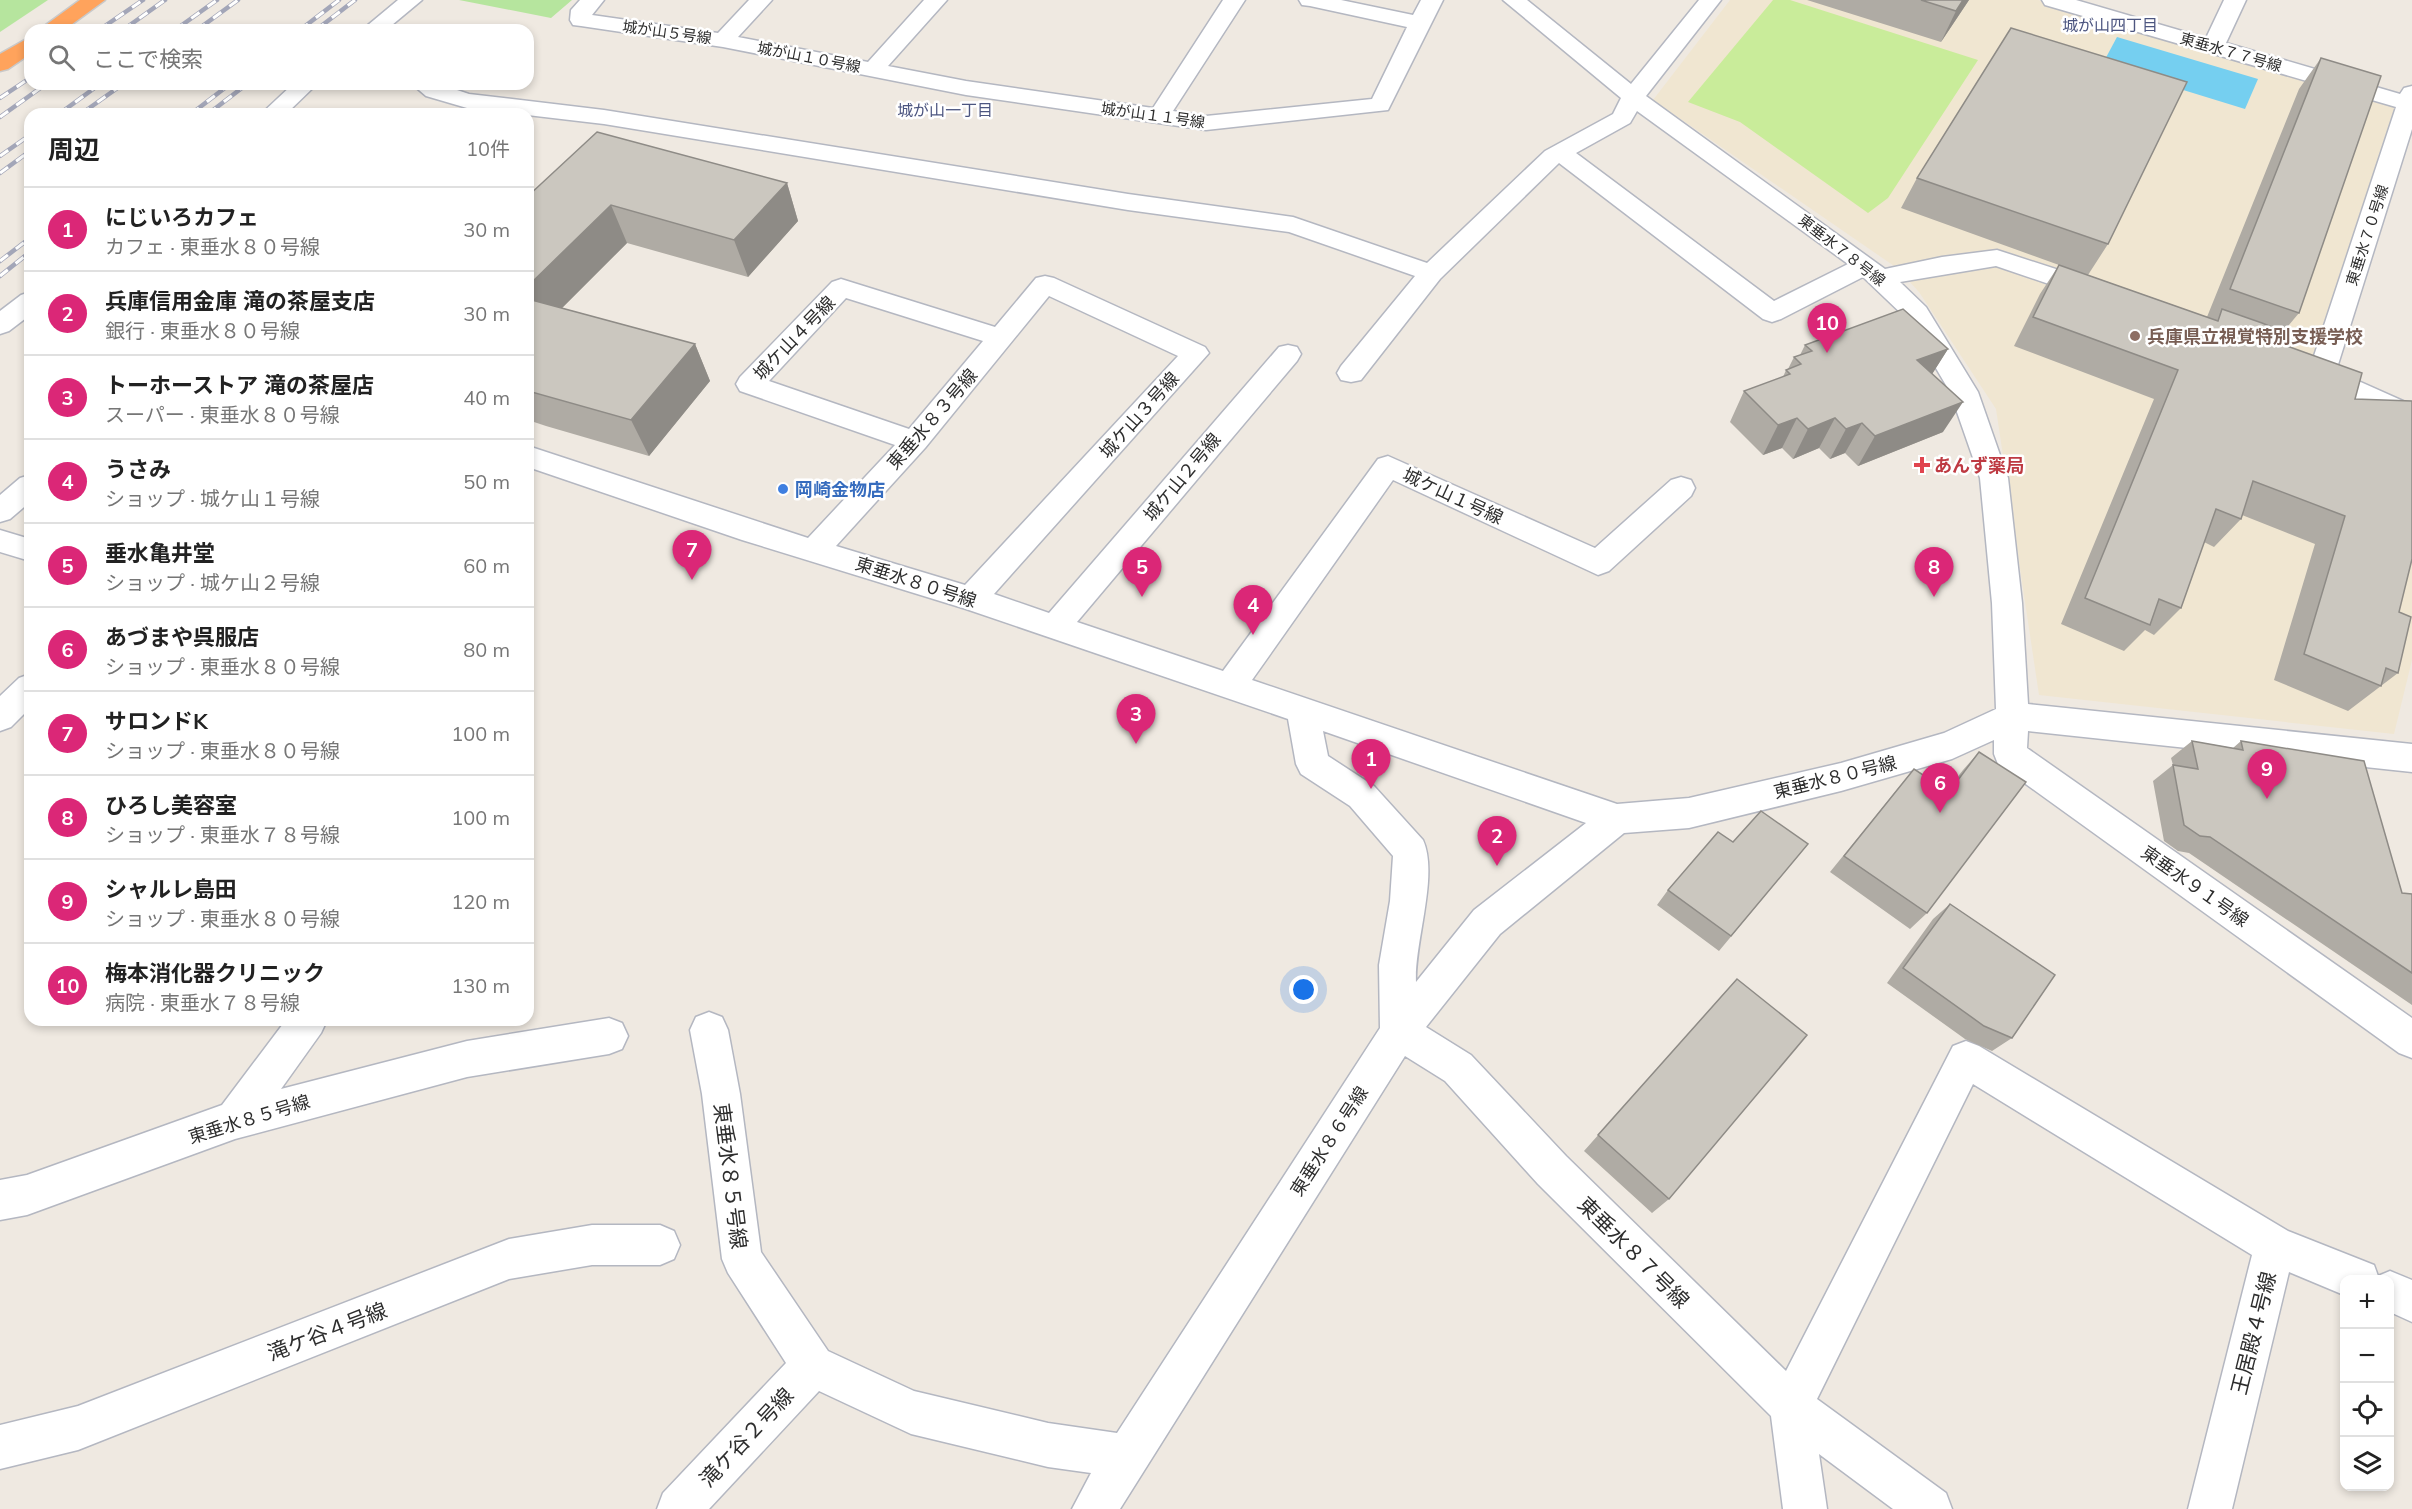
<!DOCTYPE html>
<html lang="ja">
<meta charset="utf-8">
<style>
body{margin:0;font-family:Mulish,"Noto Sans JP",sans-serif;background:#f2f2f2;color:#222}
.controls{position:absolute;right:18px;bottom:18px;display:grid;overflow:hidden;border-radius:12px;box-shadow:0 3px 9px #0003}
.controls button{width:54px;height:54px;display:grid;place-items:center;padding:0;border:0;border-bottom:2px solid #e0e0e0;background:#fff;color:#222;font:30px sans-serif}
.you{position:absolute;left:1304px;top:990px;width:21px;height:21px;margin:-15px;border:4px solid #fff;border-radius:50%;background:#1a73e8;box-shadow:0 0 0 9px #1a73e833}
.badge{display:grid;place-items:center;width:39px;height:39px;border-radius:50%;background:#db2777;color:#fff;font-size:20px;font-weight:700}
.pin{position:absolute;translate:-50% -50px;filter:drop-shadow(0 2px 3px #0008)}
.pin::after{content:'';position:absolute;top:32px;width:21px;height:18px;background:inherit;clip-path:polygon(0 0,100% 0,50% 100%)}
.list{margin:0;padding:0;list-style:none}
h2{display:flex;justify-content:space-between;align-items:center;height:78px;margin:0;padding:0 24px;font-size:26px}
h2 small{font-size:20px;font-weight:400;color:#767676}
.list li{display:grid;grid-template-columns:39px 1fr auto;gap:18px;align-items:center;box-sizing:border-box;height:84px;padding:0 24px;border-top:2px solid #e0e0e0}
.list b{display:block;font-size:22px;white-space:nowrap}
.list p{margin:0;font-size:20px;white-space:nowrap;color:#767676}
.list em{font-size:20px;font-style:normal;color:#767676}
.icon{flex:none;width:33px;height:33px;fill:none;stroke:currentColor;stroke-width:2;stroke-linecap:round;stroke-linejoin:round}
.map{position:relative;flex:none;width:2412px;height:1509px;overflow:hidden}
.search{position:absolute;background:#fff;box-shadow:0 3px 9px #0003;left:24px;top:24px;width:510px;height:66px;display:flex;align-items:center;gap:15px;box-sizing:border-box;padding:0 21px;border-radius:18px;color:#767676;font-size:22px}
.panel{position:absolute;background:#fff;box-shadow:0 3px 9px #0003;left:24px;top:108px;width:510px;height:918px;border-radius:18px}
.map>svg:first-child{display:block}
.education{fill:#f0e6d1}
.green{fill:#b6e59e}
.pitch{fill:#c9ec9a}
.water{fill:#75cff0}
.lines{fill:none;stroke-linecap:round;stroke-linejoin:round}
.minor-casing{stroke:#b4b7c1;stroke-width:3}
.highway-casing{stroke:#c9c9c9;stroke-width:3}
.minor{fill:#fff;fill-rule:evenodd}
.highway{fill:#ffa35c;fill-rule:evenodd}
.rail-casing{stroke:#a3a6b8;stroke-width:4.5}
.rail{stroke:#fff;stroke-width:3;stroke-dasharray:10;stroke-linecap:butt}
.wall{fill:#afaba4}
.shaded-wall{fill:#8e8b86}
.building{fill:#cbc7bf;stroke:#8e8b86;stroke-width:1.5}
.education-dot{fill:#8d6e63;stroke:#fff;stroke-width:2}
.health-dot{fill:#e0444e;stroke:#fff;stroke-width:2}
.shop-dot{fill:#3f7fe0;stroke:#fff;stroke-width:2}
.labels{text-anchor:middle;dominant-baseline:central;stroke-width:5;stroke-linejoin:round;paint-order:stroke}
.far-street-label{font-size:15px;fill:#2e2e2e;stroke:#fff}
.far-neighbourhood-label{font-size:16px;fill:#4d5680;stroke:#fff}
.education-label{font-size:18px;font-weight:bold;fill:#785e54;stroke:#fff;text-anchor:start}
.street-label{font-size:18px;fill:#2e2e2e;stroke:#fff}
.health-label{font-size:18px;font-weight:bold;fill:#be3a42;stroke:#fff;text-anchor:start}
.shop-label{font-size:18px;font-weight:bold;fill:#366cbe;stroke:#fff;text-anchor:start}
.near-street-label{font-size:21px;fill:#2e2e2e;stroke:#fff}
</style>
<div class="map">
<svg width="2412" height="1509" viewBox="0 0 2412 1509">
<rect width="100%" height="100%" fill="#efe9e1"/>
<path class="education" d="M1730,0H2038L2395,107L2307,379L2412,429V660L2394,734L2039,695L1996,409L1919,292L1897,268L1653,100Z"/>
<path class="green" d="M0,0H48L0,32Z
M459,0H572L551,18Z"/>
<path class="pitch" d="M1773,0H1790L1978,60L1888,198L1868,213L1740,122L1688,102Z"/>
<path class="water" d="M2117,37L2258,79L2245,109L2102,65Z"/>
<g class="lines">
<defs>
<path id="minor" d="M398,0H422L386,30H362Z
M580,0H604L592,15L718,33L749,0H772L738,37L868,62L924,0H947L888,66L966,81L1153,108L1223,0H1245L1173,111L1206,116L1372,99L1407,27L1310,6L1302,5L1299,0H1341L1413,15L1421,0H1443L1388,110L1206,130L966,95L723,47L581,26L573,25L570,20L571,10Z
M1503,0H1527L1631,84L1699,0H1721L1646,96L1885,269L1942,257L1997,250L2102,284L2106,290L2102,296L2093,299L1996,266L1900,282L1926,307L1978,392L2008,478L2022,603L2028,704L2412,744V772L2028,731L2027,748L2412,1018V1058L2399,1053L1998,764L1994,754V740L1952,759L1841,791L1689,828L1624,833L1500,934L1426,1027L1471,1055L1566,1156L1786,1371L1953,1046L1966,1041L1979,1046L2288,1231L2374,1265L2378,1276L2390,1271L2412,1280V1322L2390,1312V1280H2344V1295L2289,1272L2232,1509H2188L2252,1255L1973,1084L1817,1399L1946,1493L1952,1509H1893L1819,1454L1827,1509H1783L1771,1416L1538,1184L1445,1081L1405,1056L1120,1509H1072L1091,1473L1048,1467L911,1434L819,1391L709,1509H657L663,1493L786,1363L728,1273L722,1259L702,1094L690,1030L696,1017L709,1012L722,1017L728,1030L740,1094L761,1252L828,1351L914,1391L1048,1423L1117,1433L1380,1028L1379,965L1390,901L1393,856L1350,806L1301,774L1296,764L1288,719L966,609L742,540L528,467V446L808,538L895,445L740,391L736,384L740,377L832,282L841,279L995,327L1036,278L1045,276L1054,278L1205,347L1209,353L994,594L1049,613L1279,347L1288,345L1297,347L1301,354L1297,361L1077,622L1223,671L1378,459L1388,456L1595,548L1671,480L1681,477L1691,480L1695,488L1691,496L1609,571L1598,575L1393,480L1252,680L1617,804L1689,798L1841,763L1944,733L1996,709L1992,603L1980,478L1950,392L1907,319L1863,277L1781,319L1772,322L1763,319L1559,163L1440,279L1361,380L1351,382L1341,380L1337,373L1341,366L1415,276L1289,232L1128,210L604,124L467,108L426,96L412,84H439L469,94L604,110L1128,194L1293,217L1427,263L1545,151L1613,114L1621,98ZM1637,111L1848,264L1774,301L1576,153L1630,123ZM1049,296L1178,356L965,585L836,546L925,448ZM846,298L983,341L909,429L769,381ZM1323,731L1586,823L1474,910L1416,982C1414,943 1439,875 1423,840L1374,786L1328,756Z
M2042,0H2076L2206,38L2224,0H2246L2226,43L2400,94L2404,88L2412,86V129L2336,371L2412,405V426L2311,383L2301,373L2305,366L2311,365L2396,107L2045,5Z
M293,84H317L286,114H261Z
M30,292V315L9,331L0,334V311L21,295Z
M30,475V502L10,519L0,522V495L20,478Z
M0,530L30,539V561L0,552Z
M30,674V708L11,727L0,731V696L19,678Z
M609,1018L622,1023L628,1036L622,1049L609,1054L467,1077L235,1139L27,1215L0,1220V1180L27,1175L222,1105L286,1020H327L321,1033L281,1089L467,1041Z
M592,1225H660L674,1231L680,1245L674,1259L660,1265H592L509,1279L78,1450L0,1469V1425L78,1406L509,1239Z"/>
<path id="highway" d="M80,0H105L64,30H39Z
M30,37V54L8,69L0,71V54Z"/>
</defs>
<use href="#minor" class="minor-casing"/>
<use href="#highway" class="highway-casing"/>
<use href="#minor" class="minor"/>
<use href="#highway" class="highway"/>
<defs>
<path id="rail" d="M99,30L143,0
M123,30L165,0
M175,30L217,0
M197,30L238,0
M300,30L339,0
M316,30L355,0
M0,98L30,78
M59,114L100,84
M81,114L123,84
M191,114L230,84
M208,114L247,84
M0,117L46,84
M0,156L30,135
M0,173L30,151
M0,261L30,238
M0,276L30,252"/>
</defs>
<use href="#rail" class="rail-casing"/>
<use href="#rail" class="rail"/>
</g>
<path class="wall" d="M1807,0H1969L1941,42Z
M2321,58L2299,313L2283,332L2287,346L2355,399L2399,612L2398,673L2348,711L2274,680L2315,544L2242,515L2241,519L2214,547L2204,542L2181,608L2154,635L2145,630L2124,651L2061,624L2154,399L2014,346L2040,294L2059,265L1901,208L1917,178L2108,244L2088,275L2207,317L2299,89Z
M787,183L798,221L748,277L627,243L562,308L695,344L710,381L649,456L546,426L528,420V196Z
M1805,345L1948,349L1932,374L1943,432L1858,466L1845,453L1830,459L1819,448L1793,459L1782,448L1763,455L1730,422L1744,391L1783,377L1786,370L1788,369L1794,357L1800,355Z
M2192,741L2233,748L2241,741L2402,893L2412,894V1005L2189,853L2178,851L2164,841L2153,781L2173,765L2171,758Z
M1979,752L1927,913L1910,929L1830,872L1899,787L1914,769L1947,791L1963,770Z
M1733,842L1808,844L1719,951L1657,905L1668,890Z
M1950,904L2012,1038L1992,1051L1965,1039L1887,983L1933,919Z
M1737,979L1669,1199L1652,1213L1584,1151Z"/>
<path class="shaded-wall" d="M1963,0H1969L1941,42L1956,11Z
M787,183L798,221L748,277L734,240Z
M611,205L627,243L537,333L528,316V286Z
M695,344L710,381L649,456L631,420Z
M1948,349L1929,379L1917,360Z
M1963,402L1943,432L1858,466L1875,436Z
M1797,418L1782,448L1763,455L1778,425Z
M1835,418L1819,448L1793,459L1808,429Z
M1862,423L1845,453L1830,459L1846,429Z"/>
<path class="building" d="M1921,0H1963L1956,11Z
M2011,28L2187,82L2108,244L1917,178Z
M2321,58L2381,76L2299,313L2230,289Z
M597,132L787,183L734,240L611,205L528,286V196Z
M2059,265L2218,321L2222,309L2262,323L2291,335L2287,346L2362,373L2355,399L2412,401V559L2399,612L2411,617L2398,673L2386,668L2381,686L2304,654L2345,516L2253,481L2241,519L2216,509L2181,608L2159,599L2150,625L2085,598L2178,370L2033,317Z
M528,299L695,344L631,420L528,391Z
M1903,309L1948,349L1917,360L1963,402L1875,436L1862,423L1846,429L1835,418L1808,429L1797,418L1778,425L1744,391L1790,374L1786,370L1801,364L1794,357L1812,351L1805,345Z
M2192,741L2243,750L2241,741L2364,761L2402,893L2412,894V973L2210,837L2200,836L2184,825L2173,765L2198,769Z
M1979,752L2026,782L1927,913L1844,856L1914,769L1949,792Z
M1761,811L1808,844L1731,936L1668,890L1718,832L1733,842Z
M1950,904L2055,975L2012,1038L1984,1026L1903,968Z
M1737,979L1807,1035L1669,1199L1598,1135Z"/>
<circle class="education-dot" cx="2135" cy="336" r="6"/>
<path class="health-dot" d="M1919 456h6v6h6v6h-6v6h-6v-6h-6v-6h6z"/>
<circle class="shop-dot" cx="783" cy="489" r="6"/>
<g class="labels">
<g class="far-street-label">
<text transform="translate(667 32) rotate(8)">城が山５号線</text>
<text transform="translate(2231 52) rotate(16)">東垂水７７号線</text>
<text transform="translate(809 57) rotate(11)">城が山１０号線</text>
<text transform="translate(1153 115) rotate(8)">城が山１１号線</text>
<text transform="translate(2367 235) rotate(-72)">東垂水７０号線</text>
<text transform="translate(1842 250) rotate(38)">東垂水７８号線</text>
</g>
<g class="far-neighbourhood-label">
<text x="2110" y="25">城が山四丁目</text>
<text x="945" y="110">城が山一丁目</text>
</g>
<g class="education-label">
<text x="2147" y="336">兵庫県立視覚特別支援学校</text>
</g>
<g class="street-label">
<text transform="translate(794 338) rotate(-46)">城ケ山４号線</text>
<text transform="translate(1139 415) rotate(-48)">城ケ山３号線</text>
<text transform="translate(932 419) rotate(-49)">東垂水８３号線</text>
<text transform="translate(1182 477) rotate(-50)">城ケ山２号線</text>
<text transform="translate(1453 496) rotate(25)">城ケ山１号線</text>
<text transform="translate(916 582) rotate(18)">東垂水８０号線</text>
<text transform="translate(1835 777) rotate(-14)">東垂水８０号線</text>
<text transform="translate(2195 886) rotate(35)">東垂水９１号線</text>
<text transform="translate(249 1119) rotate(-17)">東垂水８５号線</text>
<text transform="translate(1329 1141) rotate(-57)">東垂水８６号線</text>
</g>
<g class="health-label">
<text x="1934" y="465">あんず薬局</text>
</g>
<g class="shop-label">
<text x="795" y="489">岡崎金物店</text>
</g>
<g class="near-street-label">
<text transform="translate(731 1176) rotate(83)">東垂水８５号線</text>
<text transform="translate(1634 1252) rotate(45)">東垂水８７号線</text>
<text transform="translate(327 1331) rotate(-21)">滝ケ谷４号線</text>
<text transform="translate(2253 1333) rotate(-76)">王居殿４号線</text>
<text transform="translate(746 1437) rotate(-47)">滝ケ谷２号線</text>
</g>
</g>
</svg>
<div class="controls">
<button>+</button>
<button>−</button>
<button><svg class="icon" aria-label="locate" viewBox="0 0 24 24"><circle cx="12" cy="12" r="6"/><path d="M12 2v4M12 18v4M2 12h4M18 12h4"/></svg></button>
<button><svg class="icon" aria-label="layers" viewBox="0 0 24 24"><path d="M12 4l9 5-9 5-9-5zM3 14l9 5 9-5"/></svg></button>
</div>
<div class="you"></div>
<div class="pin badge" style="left:1371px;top:789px">1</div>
<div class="pin badge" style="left:1497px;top:866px">2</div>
<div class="pin badge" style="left:1136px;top:744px">3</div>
<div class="pin badge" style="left:1253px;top:635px">4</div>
<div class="pin badge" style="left:1142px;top:597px">5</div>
<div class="pin badge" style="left:1940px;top:813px">6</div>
<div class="pin badge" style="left:692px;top:580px">7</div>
<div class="pin badge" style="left:1934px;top:597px">8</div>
<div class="pin badge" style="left:2267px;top:799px">9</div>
<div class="pin badge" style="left:1827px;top:353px">10</div>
<div class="search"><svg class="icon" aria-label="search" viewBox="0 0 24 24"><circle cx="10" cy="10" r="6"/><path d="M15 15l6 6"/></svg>ここで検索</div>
<section class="panel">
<h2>周辺<small>10件</small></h2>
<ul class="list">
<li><span class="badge">1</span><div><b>にじいろカフェ</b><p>カフェ · 東垂水８０号線</p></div><em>30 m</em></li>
<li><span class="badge">2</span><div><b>兵庫信用金庫 滝の茶屋支店</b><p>銀行 · 東垂水８０号線</p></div><em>30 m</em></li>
<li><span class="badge">3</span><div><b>トーホーストア 滝の茶屋店</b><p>スーパー · 東垂水８０号線</p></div><em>40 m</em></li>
<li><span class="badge">4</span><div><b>うさみ</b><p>ショップ · 城ケ山１号線</p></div><em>50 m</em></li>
<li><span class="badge">5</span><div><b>垂水亀井堂</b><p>ショップ · 城ケ山２号線</p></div><em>60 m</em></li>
<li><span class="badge">6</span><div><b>あづまや呉服店</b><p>ショップ · 東垂水８０号線</p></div><em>80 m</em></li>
<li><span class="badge">7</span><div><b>サロンドK</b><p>ショップ · 東垂水８０号線</p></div><em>100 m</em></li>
<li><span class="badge">8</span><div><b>ひろし美容室</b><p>ショップ · 東垂水７８号線</p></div><em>100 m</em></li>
<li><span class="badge">9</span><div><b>シャルレ島田</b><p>ショップ · 東垂水８０号線</p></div><em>120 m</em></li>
<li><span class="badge">10</span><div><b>梅本消化器クリニック</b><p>病院 · 東垂水７８号線</p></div><em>130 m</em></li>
</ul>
</section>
</div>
